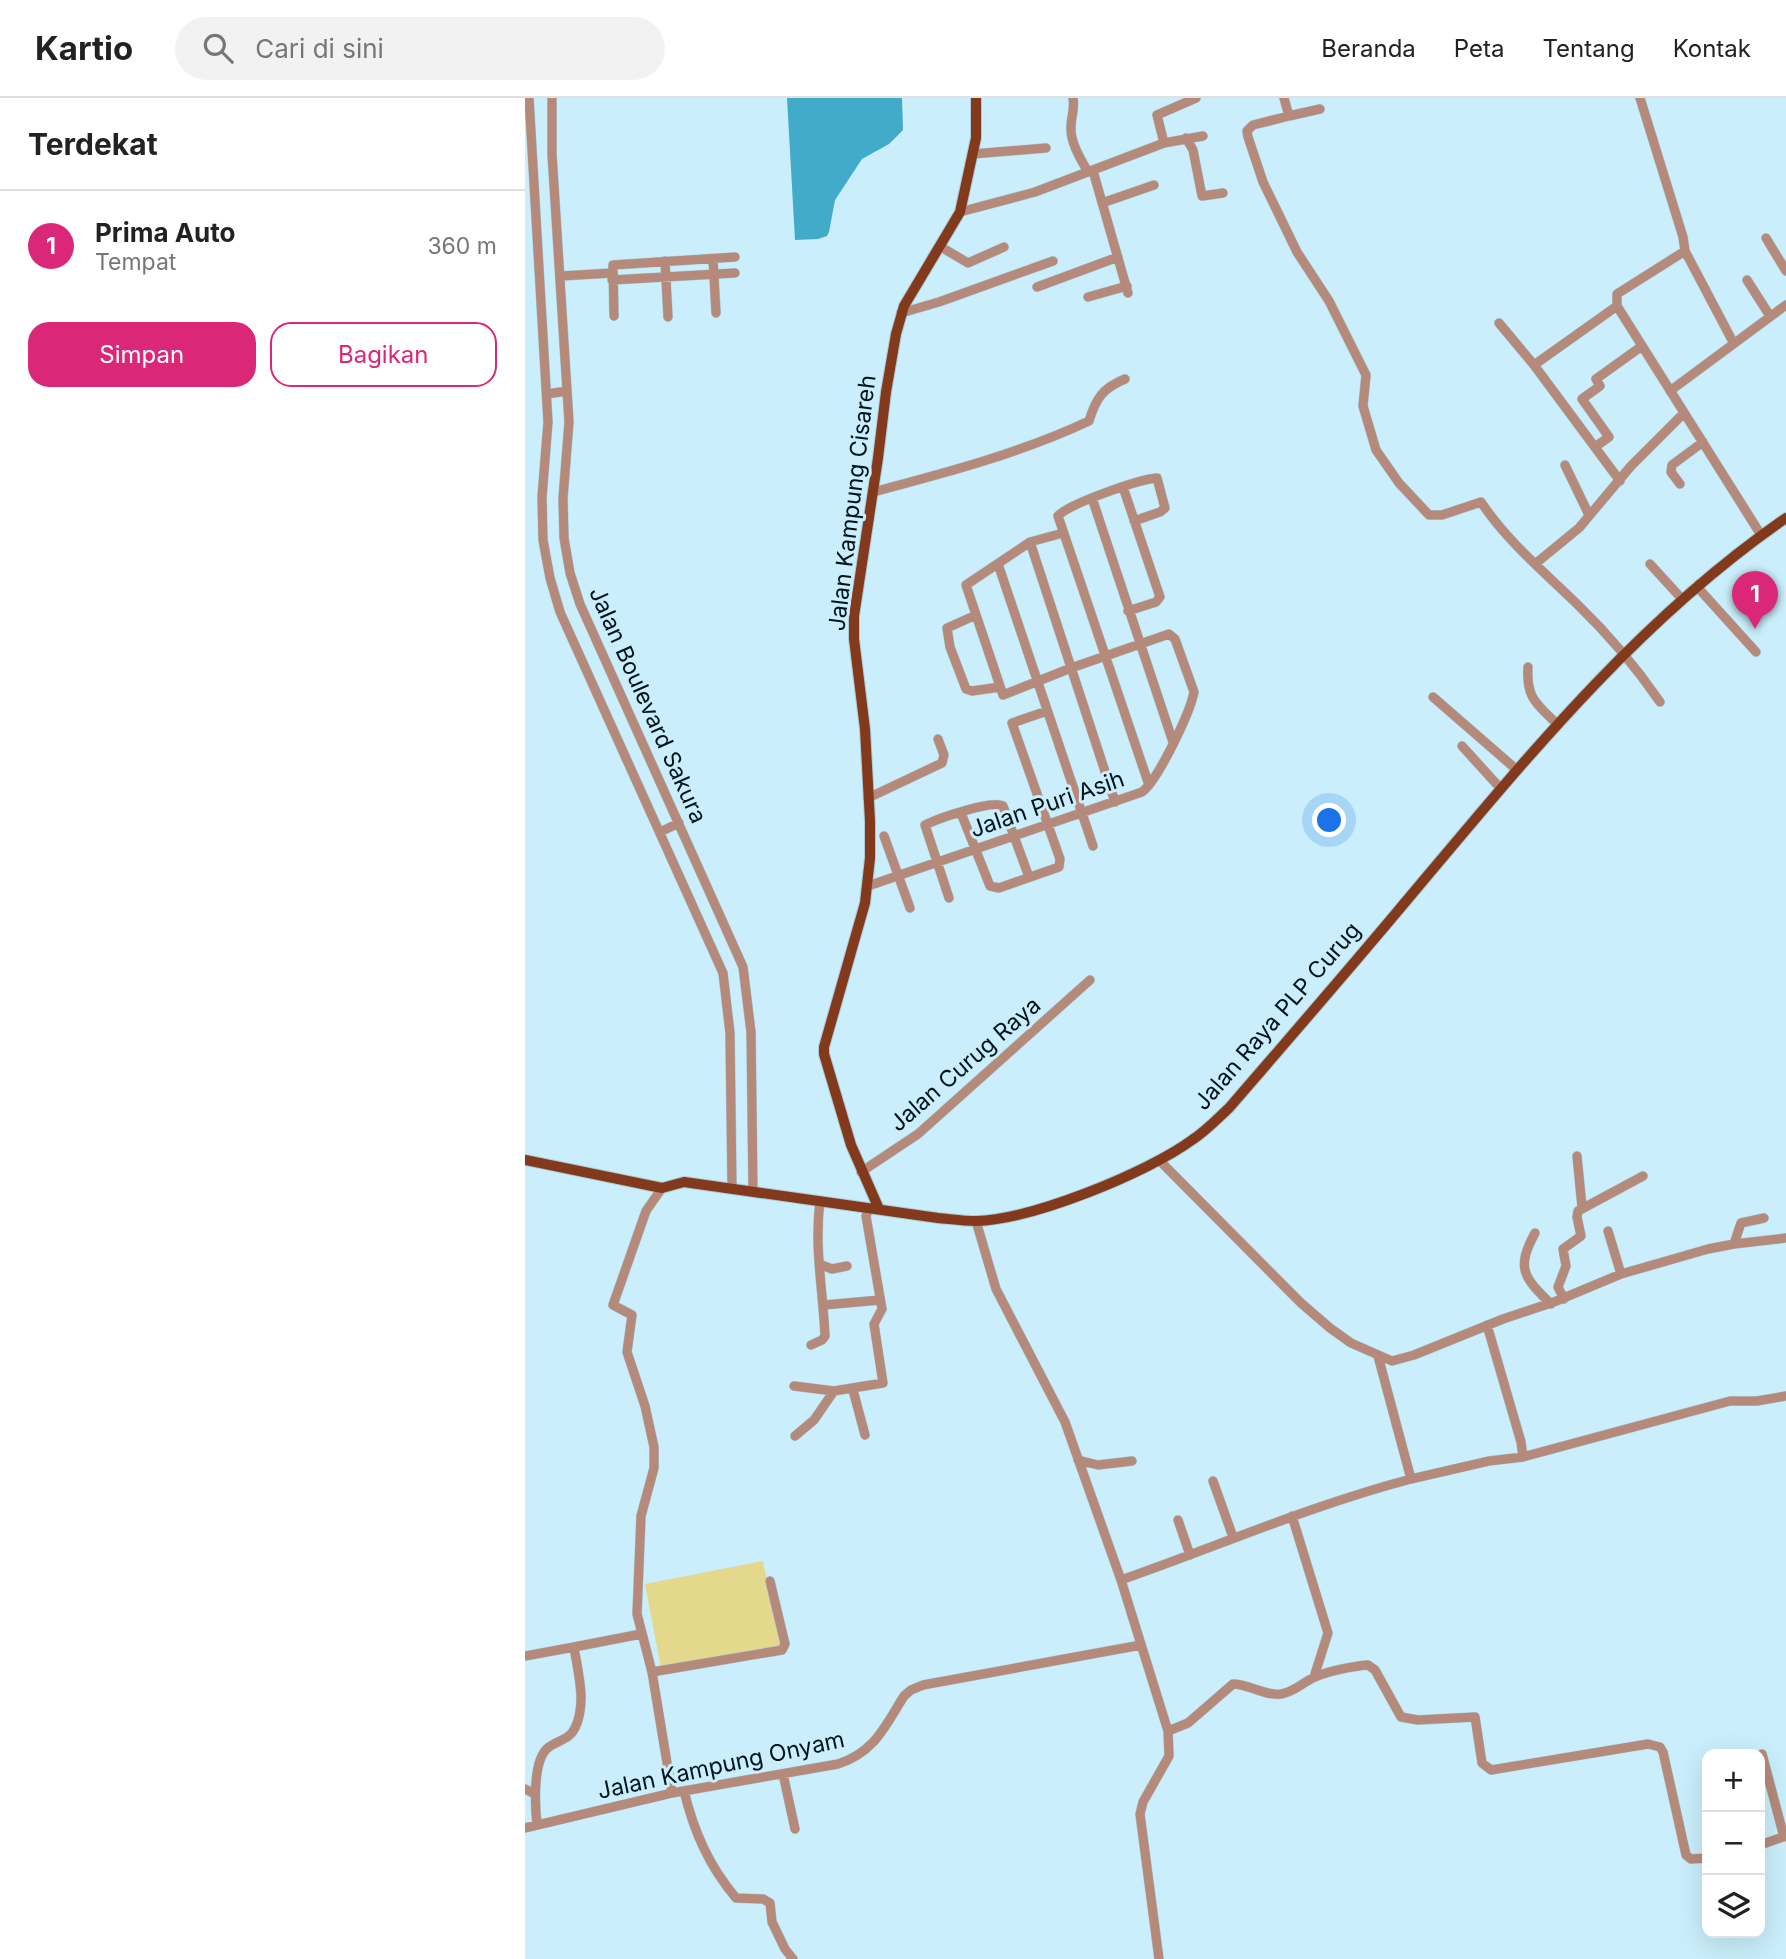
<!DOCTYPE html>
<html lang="id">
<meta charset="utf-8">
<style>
body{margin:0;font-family:Inter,sans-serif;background:#f2f2f2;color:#222}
.controls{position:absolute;right:21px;bottom:21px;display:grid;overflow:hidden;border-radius:14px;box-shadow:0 7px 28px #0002}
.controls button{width:63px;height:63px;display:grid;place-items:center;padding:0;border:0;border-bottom:2px solid #e0e0e0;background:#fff;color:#222;font:35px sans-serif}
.you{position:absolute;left:805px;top:723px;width:24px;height:24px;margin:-18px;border:5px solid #fff;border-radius:50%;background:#1a73e8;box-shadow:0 0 0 10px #1a73e833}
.badge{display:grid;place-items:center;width:46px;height:46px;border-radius:50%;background:#db2777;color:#fff;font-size:23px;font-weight:700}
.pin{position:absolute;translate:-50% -58px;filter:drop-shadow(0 2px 4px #0008)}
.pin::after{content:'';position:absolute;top:37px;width:24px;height:21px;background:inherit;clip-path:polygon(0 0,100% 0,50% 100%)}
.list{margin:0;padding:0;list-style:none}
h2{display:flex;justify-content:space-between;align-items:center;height:91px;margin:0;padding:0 28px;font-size:30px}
h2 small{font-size:23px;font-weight:400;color:#767676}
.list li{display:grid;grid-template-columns:46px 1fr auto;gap:21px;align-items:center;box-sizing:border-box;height:112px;padding:0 28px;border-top:2px solid #e0e0e0}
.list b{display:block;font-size:26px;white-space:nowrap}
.list p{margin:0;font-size:23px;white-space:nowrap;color:#767676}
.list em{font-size:23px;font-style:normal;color:#767676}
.actions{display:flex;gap:14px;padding:21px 28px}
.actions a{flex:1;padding:16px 0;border:2px solid #db2777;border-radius:21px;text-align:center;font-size:24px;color:#db2777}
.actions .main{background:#db2777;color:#fff}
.icon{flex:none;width:38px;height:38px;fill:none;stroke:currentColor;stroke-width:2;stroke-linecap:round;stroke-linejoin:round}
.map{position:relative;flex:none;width:1261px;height:1861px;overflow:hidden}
header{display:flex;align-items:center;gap:42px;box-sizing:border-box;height:98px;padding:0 35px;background:#fff;border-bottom:2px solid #e0e0e0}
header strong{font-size:33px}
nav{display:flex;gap:38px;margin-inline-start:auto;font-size:24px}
.search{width:490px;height:63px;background:#f2f2f2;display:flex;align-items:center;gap:18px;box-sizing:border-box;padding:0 24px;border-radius:38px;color:#767676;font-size:26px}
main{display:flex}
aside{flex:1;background:#fff}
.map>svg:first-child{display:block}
.green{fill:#e4d88c}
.water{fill:#43abca}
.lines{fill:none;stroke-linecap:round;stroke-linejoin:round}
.minor-casing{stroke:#aacbd7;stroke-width:10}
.major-casing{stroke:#aacbd7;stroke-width:12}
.minor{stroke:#b58a7a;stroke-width:9}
.major{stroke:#83391c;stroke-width:10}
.labels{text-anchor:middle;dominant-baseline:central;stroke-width:6;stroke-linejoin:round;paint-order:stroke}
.street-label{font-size:23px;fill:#00121a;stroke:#caeefb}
</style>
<header>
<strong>Kartio</strong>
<div class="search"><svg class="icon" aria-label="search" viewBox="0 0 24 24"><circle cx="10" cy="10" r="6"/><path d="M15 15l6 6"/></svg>Cari di sini</div>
<nav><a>Beranda</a><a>Peta</a><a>Tentang</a><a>Kontak</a></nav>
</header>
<main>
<aside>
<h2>Terdekat<small></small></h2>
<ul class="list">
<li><span class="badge">1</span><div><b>Prima Auto</b><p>Tempat</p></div><em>360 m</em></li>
</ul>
<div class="actions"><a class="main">Simpan</a><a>Bagikan</a></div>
</aside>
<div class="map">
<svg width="1261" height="1861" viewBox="0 0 1261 1861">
<rect width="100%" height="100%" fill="#caeefb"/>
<path class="green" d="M238,1463L255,1548L136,1570L120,1486Z"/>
<path class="water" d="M262,0H377L378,32L364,46L337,61L310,102L304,134L302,138L293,141L270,142Z"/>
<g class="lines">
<defs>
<path id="minor" d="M4,0L23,324L17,399L18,442L25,480L35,514L198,875L205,935L207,1090
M27,0V56L44,324L38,400L39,440L45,475L55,506L218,869L226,934L228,1093
M548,0C550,11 546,19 546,29C545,44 556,62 563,74
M759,0L764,18L795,11
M1115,0L1158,139L1160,153L1092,196V208L1236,437
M764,18L728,27L722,33L723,39L738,84L772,154L804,203L841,277L838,308L851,352L874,385L904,417H917L956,404C982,443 1018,473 1052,506C1083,536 1111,569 1135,604
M661,40L668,52L677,98L698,95
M639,45L632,17L671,0
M448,56L521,50
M568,73L603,195
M577,105L629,87
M435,114L510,94L639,45L678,38
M1241,140L1261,173
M416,149L443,165L479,149
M1160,153L1208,244
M188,161L191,215
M140,163L143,219
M36,178L87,175
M87,182L210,175
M1222,182L1245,218
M512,189L593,159
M563,199L602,188
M376,215L414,204L528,163
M89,218L88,167L210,159
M974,225L1009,267L1095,383
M1009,267L1092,208
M1145,293L1261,207
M22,296L42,293
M1070,349L1084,339L1057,301L1075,288L1071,281L1117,248
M1040,367L1064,417
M1155,386L1146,374L1147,367L1178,344
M598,389L635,499L631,504L603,513
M348,394C420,375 496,355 564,323C571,300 578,290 600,281
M567,400L648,644
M609,423L635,414L640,410L632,380C615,381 543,406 533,418L624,687
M538,435L505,444L590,704
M473,466L568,748
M1010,466L1054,430L1106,368L1159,315
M1125,466L1157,501
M1174,486L1175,492L1231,554
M451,517L422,530L425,549L441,591L447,593L475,589
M1003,569C1001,601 1012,606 1033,627
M908,599L992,672
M937,648L976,691
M343,700L417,665L419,657L413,641
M436,715L465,788L474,790L534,769L535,761L487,625L522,613
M135,734L154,725
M359,738L385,810
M343,788L617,694C633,682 665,615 669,594L650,541L644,536L546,570L478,597L441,487L505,444
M424,800L400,727C414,720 467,702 478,708L504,779
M1052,1058L1057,1109
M634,1062L776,1205L805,1230L826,1245L867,1263L889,1257L978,1221L1029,1204L1096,1176L1183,1151L1209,1146L1261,1140
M336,1074L393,1036L565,882
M137,1090L121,1113L88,1207L107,1217L102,1254L120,1308L129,1349V1370L116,1418L112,1516L127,1574L147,1695
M451,1123L471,1191L540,1324L596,1482L643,1633L644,1658L618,1704L615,1716L634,1861
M1083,1133L1096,1176
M1010,1135C991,1170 998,1179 1026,1206
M1209,1146L1216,1125L1239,1120
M294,1166L307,1171L322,1168
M1039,1201L1033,1189L1041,1168L1038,1151L1056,1138L1052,1119L1053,1113L1118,1078
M299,1207L355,1202
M286,1247L297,1242L300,1238C298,1192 289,1149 295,1103
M269,1288L309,1293L358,1285L349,1226L357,1211L341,1118L344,1110
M328,1292L340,1337
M270,1338L289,1322L309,1293
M998,1359L1205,1303H1232L1261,1298
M553,1362L573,1367L607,1363
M886,1381L964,1363L998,1359L996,1344L962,1227
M688,1383L708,1439
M767,1418L803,1535L789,1579
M653,1422L665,1457
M596,1482C693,1448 787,1407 886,1381L853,1258
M0,1558L49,1549
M127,1574L257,1552L260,1546L245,1483
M643,1633L663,1625L708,1586C724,1586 739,1598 756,1596C770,1594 778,1584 790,1579C804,1573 828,1568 843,1567L850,1572L876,1619L893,1622L950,1619L957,1665L966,1672L1123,1646L1135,1649L1138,1654L1161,1757L1166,1761L1182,1760
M1237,1656L1259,1739
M258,1676L270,1731
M0,1691L10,1696
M159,1693C169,1734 184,1768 211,1800L238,1801L245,1805L247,1824L260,1851L268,1861
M12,1727C10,1708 7,1661 24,1649C34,1642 45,1641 50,1630C62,1605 53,1575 49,1549L116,1536
M0,1730L147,1695L313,1666C350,1654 360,1628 379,1598L386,1592L398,1587L616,1547
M1235,1747L1261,1738"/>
<path id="major" d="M0,1062L137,1090L159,1084L413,1120C425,1121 438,1123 451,1123C506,1122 622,1075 667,1042C681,1033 692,1021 704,1010C762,943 820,876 877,808C994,669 1110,524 1261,420
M354,1111L326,1047L299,956V949L340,805L345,760V723L340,631L329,541V518L353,360L361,294L371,236L379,208L435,114L451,40V0"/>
</defs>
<use href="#minor" class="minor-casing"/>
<use href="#major" class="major-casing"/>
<use href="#minor" class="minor"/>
<use href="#major" class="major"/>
</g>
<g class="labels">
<g class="street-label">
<text transform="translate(327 405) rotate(-83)">Jalan Kampung Cisareh</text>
<text transform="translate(123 607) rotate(66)">Jalan Boulevard Sakura</text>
<text transform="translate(522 706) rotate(-19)">Jalan Puri Asih</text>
<text transform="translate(752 918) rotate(-49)">Jalan Raya PLP Curug</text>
<text transform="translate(440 966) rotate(-41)">Jalan Curug Raya</text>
<text transform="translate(196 1667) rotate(-12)">Jalan Kampung Onyam</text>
</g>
</g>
</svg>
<div class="controls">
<button>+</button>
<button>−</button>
<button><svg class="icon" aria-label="layers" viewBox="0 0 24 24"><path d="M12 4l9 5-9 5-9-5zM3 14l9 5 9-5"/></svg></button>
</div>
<div class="you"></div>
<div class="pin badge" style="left:1230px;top:531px">1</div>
</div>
</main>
